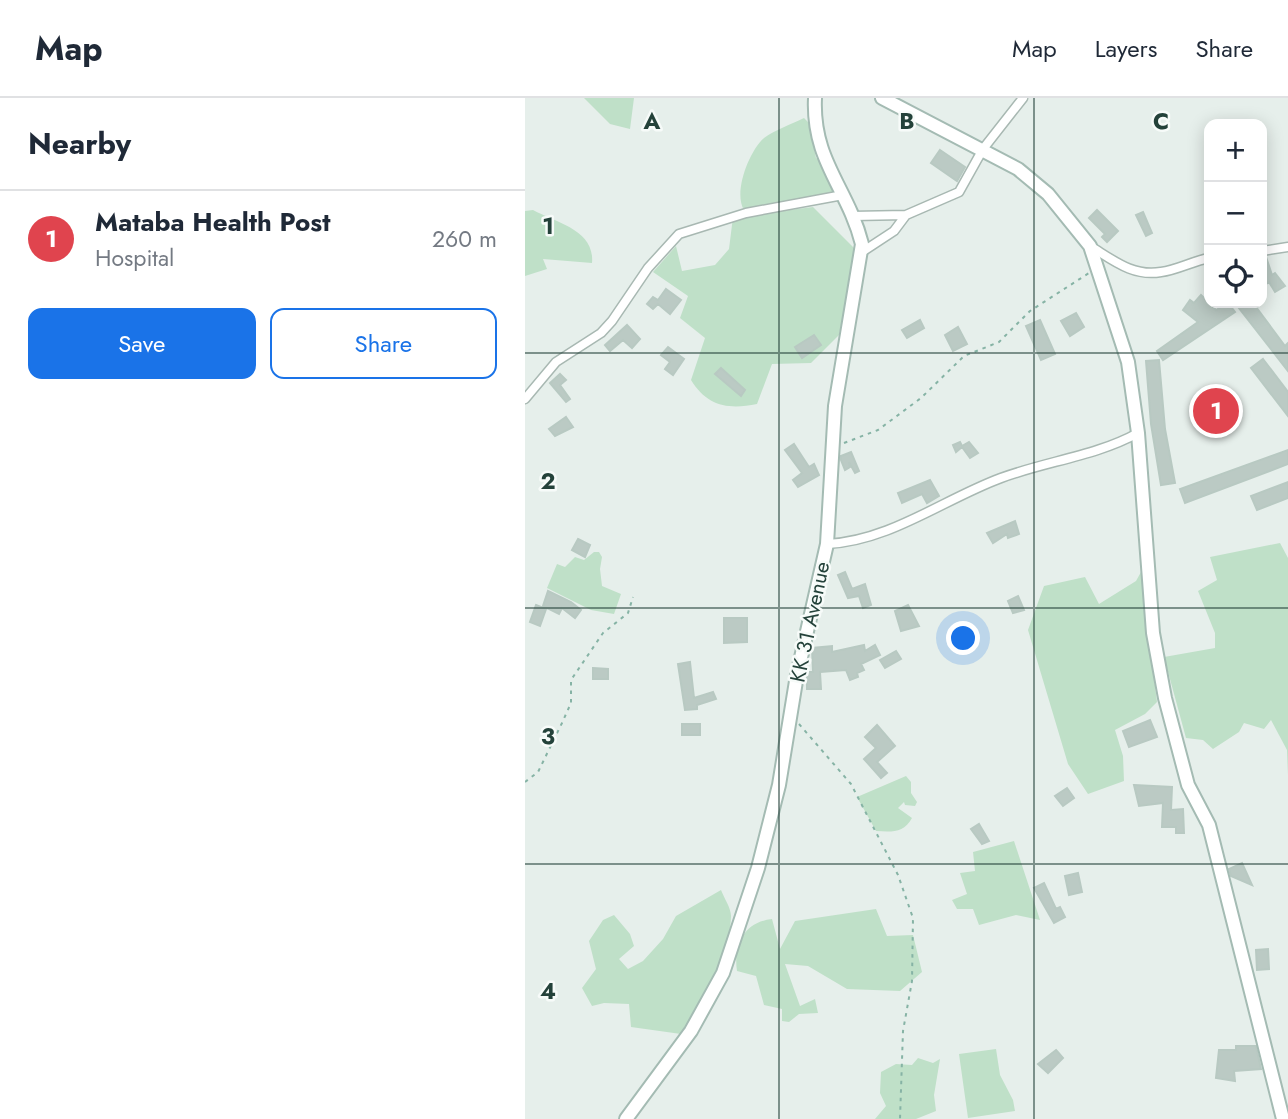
<!DOCTYPE html>
<meta charset="utf-8">
<style>
body{margin:0;font-family:Jost,sans-serif;background:#f6f6f7;color:#1f2937}
.controls{position:absolute;right:21px;top:21px;display:grid;overflow:hidden;border-radius:14px;box-shadow:0 4px 18px #0003}
.controls button{width:63px;height:63px;display:grid;place-items:center;padding:0;border:0;border-bottom:2px solid #e0e1e3;background:#fff;color:#1f2937;font:35px sans-serif}
.you{position:absolute;left:439px;top:541px;width:24px;height:24px;margin:-18px;border:5px solid #fff;border-radius:50%;background:#1a73e8;box-shadow:0 0 0 10px #1a73e833}
.badge{display:grid;place-items:center;width:46px;height:46px;border-radius:50%;background:#1a73e8;color:#fff;font-size:23px;font-weight:700}
.pin{position:absolute;translate:-50% -50%;border:4px solid #fff;box-shadow:0 2px 7px #0006}
.list{margin:0;padding:0;list-style:none}
h2{display:flex;justify-content:space-between;align-items:center;height:91px;margin:0;padding:0 28px;font-size:30px}
h2 small{font-size:23px;font-weight:400;color:#747a83}
.list li{display:grid;grid-template-columns:46px 1fr auto;gap:21px;align-items:center;box-sizing:border-box;height:98px;padding:0 28px;border-top:2px solid #e0e1e3}
.list b{display:block;font-size:26px;white-space:nowrap}
.list p{margin:0;font-size:23px;white-space:nowrap;color:#747a83}
.list em{font-size:23px;font-style:normal;color:#747a83}
.actions{display:flex;gap:14px;padding:21px 28px}
.actions a{flex:1;padding:16px 0;border:2px solid #1a73e8;border-radius:14px;text-align:center;font-size:24px;color:#1a73e8}
.actions .main{background:#1a73e8;color:#fff}
.icon{flex:none;width:38px;height:38px;fill:none;stroke:currentColor;stroke-width:2;stroke-linecap:round;stroke-linejoin:round}
.map{position:relative;flex:none;width:763px;height:1021px;overflow:hidden}
header{display:flex;align-items:center;gap:42px;box-sizing:border-box;height:98px;padding:0 35px;background:#fff;border-bottom:2px solid #e0e1e3}
header strong{font-size:33px}
nav{display:flex;gap:38px;margin-inline-start:auto;font-size:24px}
main{display:flex}
aside{flex:1;background:#fff}
.map>svg:first-child{display:block}
.green{fill:#bfe0c8}
.building{fill:#bbcac4;stroke:#b8c9c2;stroke-width:2}
.lines{fill:none;stroke-linecap:round;stroke-linejoin:round}
.street-casing{stroke:#a8b8b2;stroke-width:11}
.secondary-casing{stroke:#a4bbb3;stroke-width:16}
.path{stroke:#86b3a5;stroke-width:2;stroke-dasharray:3.5 5;stroke-linecap:butt}
.street{stroke:#fff;stroke-width:8}
.secondary{stroke:#fff;stroke-width:12}
.grid{fill:none;stroke:#24423a;stroke-width:2;stroke-opacity:0.55}
.labels{text-anchor:middle;dominant-baseline:central;stroke-width:5;stroke-linejoin:round;paint-order:stroke}
.street-label{font-size:21px;fill:#24423a;stroke:#f7fbf9}
.grid-label{font-size:23px;text-anchor:middle;font-weight:bold;fill:#24423a;stroke:#f7fbf9;stroke-width:5;stroke-linejoin:round;paint-order:stroke}
</style>
<header>
<strong>Map</strong>
<nav><a>Map</a><a>Layers</a><a>Share</a></nav>
</header>
<main>
<aside>
<h2>Nearby<small></small></h2>
<ul class="list">
<li><span class="badge" style="background:#e0444e">1</span><div><b>Mataba Health Post</b><p>Hospital</p></div><em>260 m</em></li>
</ul>
<div class="actions"><a class="main">Save</a><a>Share</a></div>
</aside>
<div class="map">
<svg width="763" height="1021" viewBox="0 0 763 1021">
<rect width="100%" height="100%" fill="#e6efeb"/>
<path class="green" d="M59,0H109L105,31L85,26Z
M279,20L284,25L291,60L297,63L310,97L219,112C208,95 224,53 239,40C250,32 267,26 279,20Z
M288,109L331,152L314,237L286,265L247,266L232,306C203,312 182,308 166,282L180,240L155,220L163,198L128,174L151,148L157,173L190,167L204,151L208,119Z
M8,112C32,125 70,132 67,165L18,161L22,171L0,178V113Z
M755,445L763,460V677L762,652L746,622L739,631L719,625L714,634L688,651L678,642L661,640L639,559L690,550V535L673,493L692,482L685,459Z
M69,454H74L77,459L75,471L77,488L96,496L89,516L66,512L22,490L32,466L40,469L50,459L59,462Z
M616,474L632,604L620,616L590,632L598,658L599,683L563,696L543,666L503,532L519,488L560,479L574,506L611,483Z
M381,678L386,684V695L392,704L390,708L380,707L379,704L373,710L387,720C379,735 367,734 351,733L332,699Z
M489,743L515,822L491,817L454,827L448,811H432L427,802L442,796L435,775L450,773L448,754Z
M196,792C199,800 206,810 206,818C205,860 177,901 156,936L106,929L104,906L79,905L67,908L57,890L71,871L64,843L78,822L89,817L105,836L109,848L94,861L103,871L118,863L138,841L151,818Z
M351,811L362,838L388,837L397,874L375,893L322,891L283,868L260,866L275,908L290,901L293,915L274,916L264,924L257,923V911L239,907L231,878L212,873C208,847 219,824 247,821L255,851L270,823Z
M471,951L475,977L488,1002L490,1013L443,1020L434,956Z
M393,960L408,965L415,961L409,997L411,1013L391,1021H350L361,1008L355,995L356,974L371,966L387,967Z"/>
<path class="building" d="M415,52L440,69L432,83L406,65Z
M572,112L593,133L582,144L577,139L580,136L564,120Z
M618,114L627,135L621,138L611,117Z
M737,159H741L747,177L750,175L760,188L750,194L744,184L737,189Z
M141,191L156,202L145,216L133,206L128,211L122,206L128,199L133,202Z
M676,197L691,212L703,205L710,214L638,262L632,253L673,224L658,212L665,202L669,205Z
M710,205H728L760,248L763,245V273Z
M551,215L559,229L545,238L536,223Z
M395,222L399,230L382,240L377,232Z
M515,222L530,256L516,262L501,228Z
M102,227L115,241L107,250L98,242L85,253L80,247Z
M433,229L442,246L428,253L420,237Z
M289,237L296,247L277,260L270,249Z
M143,249L159,261L148,277L140,271L145,264L136,257Z
M738,261L763,294V318L726,270Z
M634,262L640,331L650,385L636,387L626,326L621,263Z
M196,270L220,292L216,298L190,276Z
M35,276L41,282L35,287L45,301L41,304L25,285Z
M41,319L48,329L30,338L24,331Z
M435,344L437,348L444,344L453,355L445,360L437,349L431,354L428,347Z
M269,346L284,369L289,366L294,377L273,389L268,382L277,375L260,352Z
M763,352V366L660,405L655,391Z
M326,354L334,373L330,375L324,364L325,369L320,372L316,362V358Z
M405,382L414,398L402,405L397,396L377,405L373,395Z
M763,384V400L732,412L726,398Z
M490,423L494,436L483,440L482,436L468,445L462,435Z
M53,441L65,447L60,459L47,452Z
M320,474L327,491L340,486L346,507L338,510L334,498L323,500L313,477Z
M23,493L46,504L56,512L50,520L37,510L34,516L18,508Z
M493,498L499,512L488,515L483,503Z
M11,507L21,511L15,528L5,524Z
M383,507L394,528L376,533L370,513Z
M199,520H222V544L199,545Z
M339,547L340,553L350,547L355,557L336,566L339,572L332,575L333,579L325,582L321,572L295,574L296,591H282V574H288L287,550L307,548V554Z
M371,553L376,561L360,570L355,562Z
M165,564L169,600L188,594L191,601L172,607V611L160,612L153,566Z
M68,570L83,571V581H68Z
M625,622L632,639L604,649L598,633Z
M157,626H175V637H157Z
M352,627L370,648L352,664L362,675L356,680L339,661L351,650L340,639Z
M609,687L647,689L646,712L658,711L659,735H651V729H637L638,705L614,708Z
M542,690L549,700L538,708L530,698Z
M454,726L464,743L457,746L446,731Z
M717,765L727,787L706,778L704,771Z
M553,775L557,794L544,797L540,778Z
M519,785L531,811L535,809L540,819L529,825L509,790Z
M743,851L744,871L732,872L731,852Z
M711,948H731L736,971L709,973L710,983L691,980L694,952H711Z
M531,952L538,960L523,975L513,966Z"/>
<g class="lines">
<defs>
<path id="street" d="M327,118L381,117L434,94L458,51L498,0
M565,148C588,162 608,179 636,174C652,172 668,163 684,160
M737,153L763,149
M337,154L369,133L381,117
M0,301L31,264L76,235L87,223L123,170L154,136L221,115L318,97
M302,446C365,443 419,401 476,380C522,363 571,358 613,335"/>
<path id="secondary" d="M357,0L493,71L523,96L565,148L603,264L613,335L628,535L640,600L663,687L684,727L758,1021
M101,1021L166,933L198,875L233,770L254,687L272,577L302,446L310,308L337,146C323,90 287,63 290,0"/>
</defs>
<use href="#street" class="street-casing"/>
<use href="#secondary" class="secondary-casing"/>
<path class="path" d="M319,345L353,332L396,300L439,258L474,244L505,213L564,175
M274,626L326,686L373,777L388,820L387,883L378,933L375,1021
M0,684L13,674L37,625L46,605V582L78,535L103,515L108,499"/>
<use href="#street" class="street"/>
<use href="#secondary" class="secondary"/>
</g>
<path class="grid" d="M254,0V1021M509,0V1021M0,255H763M0,510H763M0,766H763"/>
<g class="labels">
<g class="street-label">
<text transform="translate(285 524) rotate(-78)">KK 31 Avenue</text>
</g>
</g>
<g class="grid-label">
<text x="127" y="31">A</text>
<text x="382" y="31">B</text>
<text x="636" y="31">C</text>
<text x="23" y="136">1</text>
<text x="23" y="391">2</text>
<text x="23" y="646">3</text>
<text x="23" y="901">4</text>
</g>
</svg>
<div class="controls">
<button>+</button>
<button>−</button>
<button><svg class="icon" aria-label="locate" viewBox="0 0 24 24"><circle cx="12" cy="12" r="6"/><path d="M12 2v4M12 18v4M2 12h4M18 12h4"/></svg></button>
</div>
<div class="you"></div>
<div class="pin badge" style="left:691px;top:313px;background:#e0444e">1</div>
</div>
</main>
